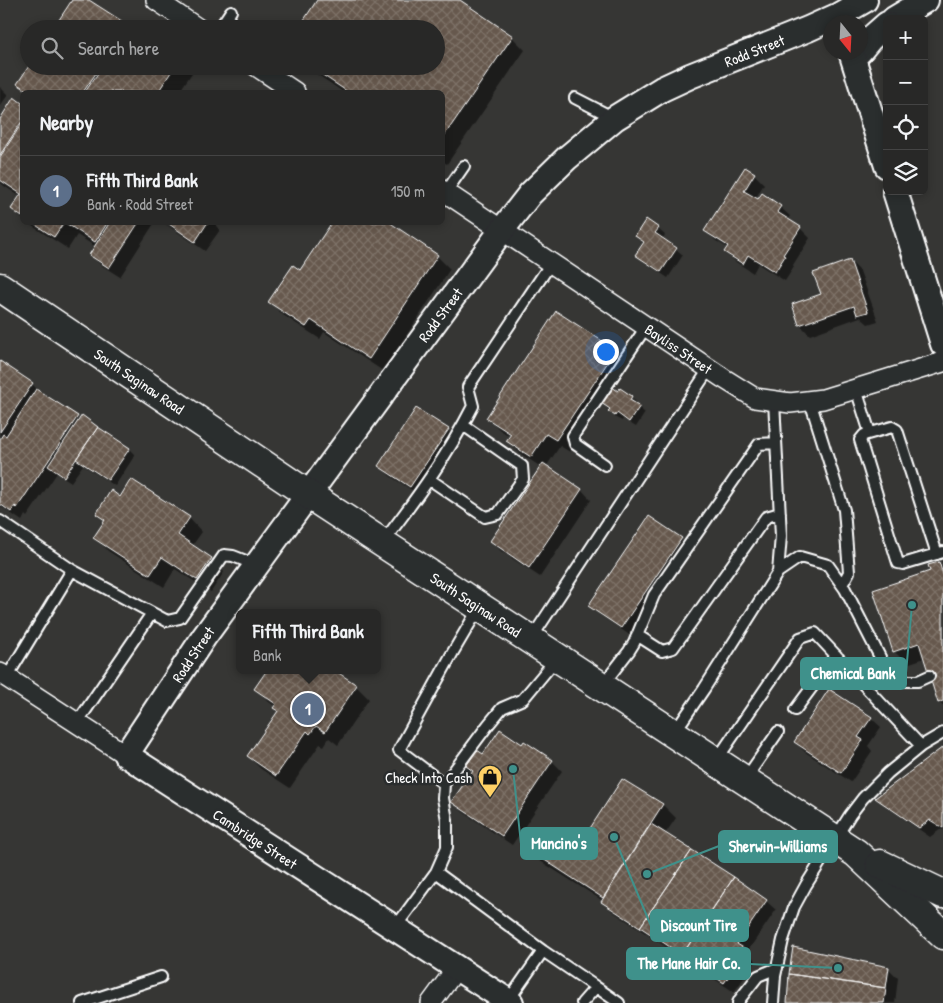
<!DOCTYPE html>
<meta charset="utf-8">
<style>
body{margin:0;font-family:"Patrick Hand",sans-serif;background:#343433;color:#f1f3f6}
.controls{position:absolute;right:15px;top:15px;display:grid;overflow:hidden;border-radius:8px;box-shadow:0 2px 8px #0003}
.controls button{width:45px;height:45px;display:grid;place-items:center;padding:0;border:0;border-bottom:1px solid #444;background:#282827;color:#f1f3f6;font:25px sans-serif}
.compass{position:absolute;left:823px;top:15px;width:45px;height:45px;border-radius:50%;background:#282827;box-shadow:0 2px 8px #0003;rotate:162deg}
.you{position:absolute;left:605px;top:351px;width:18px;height:18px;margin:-12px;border:4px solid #fff;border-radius:50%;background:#1a73e8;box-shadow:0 0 0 8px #1a73e833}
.badge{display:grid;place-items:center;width:32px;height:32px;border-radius:50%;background:#8abfa5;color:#fff;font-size:16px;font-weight:700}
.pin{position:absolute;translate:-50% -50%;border:2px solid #fff;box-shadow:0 1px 5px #0006}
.popup{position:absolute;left:236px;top:609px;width:145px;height:65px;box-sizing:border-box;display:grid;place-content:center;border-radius:8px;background:#282827;filter:drop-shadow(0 1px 4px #0005);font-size:16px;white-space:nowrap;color:#a5a6a7}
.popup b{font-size:19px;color:#f1f3f6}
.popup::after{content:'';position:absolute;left:50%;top:100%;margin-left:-10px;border:10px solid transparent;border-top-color:#282827}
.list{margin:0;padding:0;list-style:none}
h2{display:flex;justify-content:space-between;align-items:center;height:65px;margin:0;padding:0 20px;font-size:21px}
h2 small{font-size:16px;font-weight:400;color:#a5a6a7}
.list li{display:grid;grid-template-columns:32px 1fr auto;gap:15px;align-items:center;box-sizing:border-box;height:70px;padding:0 20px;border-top:1px solid #444}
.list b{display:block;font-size:19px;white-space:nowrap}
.list p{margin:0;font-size:16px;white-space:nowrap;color:#a5a6a7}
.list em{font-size:16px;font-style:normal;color:#a5a6a7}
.icon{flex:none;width:28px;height:28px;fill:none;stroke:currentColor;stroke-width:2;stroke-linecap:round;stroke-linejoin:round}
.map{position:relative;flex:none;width:943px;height:1003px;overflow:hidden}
.search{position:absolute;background:#282827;box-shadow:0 2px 8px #0003;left:20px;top:20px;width:425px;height:55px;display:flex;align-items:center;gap:12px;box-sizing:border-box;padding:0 18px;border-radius:28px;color:#a5a6a7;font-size:19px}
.panel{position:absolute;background:#282827;box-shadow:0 2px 8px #0003;left:20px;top:90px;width:425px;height:135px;border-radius:8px}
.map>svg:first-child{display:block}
.shadow{fill:#0007}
.building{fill:url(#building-cross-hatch);stroke:#fff}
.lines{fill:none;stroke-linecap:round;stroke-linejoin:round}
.service-casing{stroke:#fff;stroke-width:14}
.minor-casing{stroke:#fff;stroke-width:22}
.tertiary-casing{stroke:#fff;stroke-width:28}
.secondary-casing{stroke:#fff;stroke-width:31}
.service{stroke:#2a2d2e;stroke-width:10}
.minor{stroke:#2a2d2e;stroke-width:19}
.tertiary{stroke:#2a2d2e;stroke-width:24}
.secondary{stroke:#2a2d2e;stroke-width:28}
.labels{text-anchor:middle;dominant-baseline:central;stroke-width:5;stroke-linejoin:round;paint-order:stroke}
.street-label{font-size:15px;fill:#fff;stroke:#2a2d2e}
.poi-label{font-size:15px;fill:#fff;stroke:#2a2d2e;text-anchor:end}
.leader{fill:none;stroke:#3f918b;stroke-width:2}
.callout-dot{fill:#3f918b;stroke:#2a2d2e;stroke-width:2}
.callout{fill:#3f918b;stroke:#3f918b;stroke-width:2}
.callout-label{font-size:16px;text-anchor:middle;font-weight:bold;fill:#fff}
</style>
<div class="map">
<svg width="943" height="1003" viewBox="0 0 943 1003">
<defs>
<pattern id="building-cross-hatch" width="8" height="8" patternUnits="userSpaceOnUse" patternTransform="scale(1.25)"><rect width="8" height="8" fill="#66594d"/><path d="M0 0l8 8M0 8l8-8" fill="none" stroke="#7d7268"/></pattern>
</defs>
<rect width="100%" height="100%" fill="#363634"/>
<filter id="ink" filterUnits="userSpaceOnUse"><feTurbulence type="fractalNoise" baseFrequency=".02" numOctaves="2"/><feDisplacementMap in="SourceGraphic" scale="10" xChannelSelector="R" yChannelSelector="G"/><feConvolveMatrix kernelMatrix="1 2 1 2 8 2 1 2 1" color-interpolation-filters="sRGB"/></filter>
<g filter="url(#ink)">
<path class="shadow" d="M319,0H457L512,37L525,50L447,164L442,161V92H343L305,66H436V29Z
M30,66H186L192,73L179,92H27L19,84Z
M0,87L8,95L0,106Z
M15,99L22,104V219L13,209L21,197L4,186L0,182V122Z
M754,174L764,184L755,199L780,207L790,216L787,220L800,228L810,238L793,265L794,267L785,281L758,264L753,273L736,262L726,252L728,248L716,241L706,231Z
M26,222H155L120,277L101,265L91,255L96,247L77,235L68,249Z
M163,222H218L216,226L220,230L205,251Z
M386,222L437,256L450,269L383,371L324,332L320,339L283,315L270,302L301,272Z
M658,229L665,235L662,239L676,249L683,255L668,278L643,261L637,255L644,244L636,236Z
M850,261L860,271L878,321L868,324L860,317L810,335L800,325L793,305L822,295Z
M615,351L628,364L612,388L631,397L638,404L636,405L645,413L636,427L623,419L622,421L616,418L610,411L602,404L570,452L560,446L546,467L582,490L591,500L540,577L501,551L491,541L541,467L521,454L508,441L511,437L500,430L487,417Z
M0,363L32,384L44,396L80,420L129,449L135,455L115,486L83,465L71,482L57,473L27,517L25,515L22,521L0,506Z
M448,430L458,440L421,496L390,476L380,466Z
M121,498L189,518L202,532L192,546L211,559L224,572L211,592L175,569L164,587L108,551L95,537L105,521L97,514Z
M681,539L691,549L631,636L600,615L590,605Z
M939,563L943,568V706L939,702L925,658L907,664L894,651L932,572Z
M356,686L369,699L338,745L329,738L324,746L320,744L290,788L261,769L248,756L279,712L276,707L269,702L256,689Z
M871,718L881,727L868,746L872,751L851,782L805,752L795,742Z
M524,742L552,761L562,771L512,845L463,812L453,802L473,772L468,766L522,745Z
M943,749V830L941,829L930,837L887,807L877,798Z
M623,780L663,805L676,818L665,834L766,901L776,910L747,952L756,961L734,992L612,911L603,901L537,859L524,846L575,855Z
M888,968L898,978L895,1003H788Z"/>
<path class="building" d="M72,0H89L128,25L125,29H53Z
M317,0H460L513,36L442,139V92H348L309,66H436V29H298Z
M29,66H101L83,92H30L17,84Z
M103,66H175L158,92H85Z
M14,97L22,103V121L0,155V119Z
M22,123V217L11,209L21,194L0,180V157Z
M745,167L755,173L744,191L758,199L762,193L781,206L777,212L801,227L783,255L785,256L775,272L748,255L743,264L724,252L728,246L704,231Z
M646,219L659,228L655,233L677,248L661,272L635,255L644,242L635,236Z
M31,222H64L54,237Z
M64,222H108L95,242Z
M110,222H139L109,268L89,255Z
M166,222H208L195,242Z
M332,222H389L438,255L369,359L311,320L306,327L268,302L293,265L300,270Z
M850,260L868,312L857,315L854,306L799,325L792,304L821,294L813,273Z
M556,311L616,350L556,440L546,434L531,457L506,441L511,434L486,418Z
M0,361L33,383L0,432Z
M609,385L618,391L620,388L632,396L630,400L640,406L629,422L617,413L615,416L608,411L610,409L598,401Z
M36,389L78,416L17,508L15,506L11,512L0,504V439L3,434L6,436Z
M416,408L449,429L410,487L378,466Z
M82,415L98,427L64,477L48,466Z
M98,427L130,448L108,480L76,459Z
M543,463L582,489L529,568L490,541Z
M131,479L190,517L178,535L212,558L197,580L162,557L150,575L93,538L105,520L96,514L111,490L120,497Z
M649,516L682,538L621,628L588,606Z
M939,562L943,574V701L938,703L919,643L893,652L873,590L930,571L928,565Z
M267,670H334L357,685L325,732L316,726L310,734L307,731L276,776L247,756L278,711L273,708L276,704L254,689Z
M829,689L872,717L858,737L863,740L841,773L794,742Z
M500,729L522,744L524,741L553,760L502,836L451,802L473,771L466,766L477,750L483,754Z
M943,747V828L930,820L919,828L875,798Z
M622,779L663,804L603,898L523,846L535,828L574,853Z
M651,824L692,850L640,927L601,902Z
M692,850L734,877L682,955L640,927Z
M734,877L767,900L737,944L747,950L724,983L682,955Z
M793,947L889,967L886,988L789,974Z
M789,974L886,988L884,1003H787Z"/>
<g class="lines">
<defs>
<path id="service" d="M219,29L231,11
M575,98L614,118
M446,192L464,166
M856,389L870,433
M774,401L781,536L778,572
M810,401L844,510L849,572L842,585
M605,465L575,444L573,436L646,327
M429,479L485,517L498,514L523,479L522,466L463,425
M0,521L72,570
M383,542C416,499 448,455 473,406L468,387L551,263
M937,554L897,430L892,427L864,435L860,440L898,563L903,564L943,552
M479,608L453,652L399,750L444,784L488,725L502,708L523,699L557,658
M637,635L662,651L673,648L766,517L780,513
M531,639L709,369
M7,677L72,570L167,621L180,618L224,555L233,556L256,565
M602,686L629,651L634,643L654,595L759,444L776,443
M795,710L836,655
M77,723L152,613
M674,733L704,689L778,572L800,557L828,565L845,589L885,667L907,681H918L929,676
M716,761L800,638L815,633L921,746
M746,778L778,732
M436,872L543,951L508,1001
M394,929L436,872L447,847V820L443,798L444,784
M543,951L596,987L582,1003
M596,987L619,1003
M82,1003L161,977
M738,1003L740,999L758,976L777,968
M773,1003L775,976L783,940L794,907L806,885L850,815L863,798L888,773L921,746L943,733"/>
<g id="minor">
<path d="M156,0L199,29"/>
<path d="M256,66L295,92"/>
<path id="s1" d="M442,190L723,378L755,398L790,403L823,399L943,362"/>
<path d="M0,673L126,755"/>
<path d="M431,1003L456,969"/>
</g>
<g id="tertiary">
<path d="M894,19L926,0"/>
<path d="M860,51L870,39L887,24"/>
<path d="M851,52L887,166"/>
<path d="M895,191L943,344"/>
<path id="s2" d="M511,1003L126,755L204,637L502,230L530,194L567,158L615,118L662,89L690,76L808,29L839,15L865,0"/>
</g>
<g id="secondary">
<path id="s3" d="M0,287L309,495L856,853L943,935"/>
<path d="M880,864L943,894"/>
</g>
</defs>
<use href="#service" class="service-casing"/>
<use href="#minor" class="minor-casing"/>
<use href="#tertiary" class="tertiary-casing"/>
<use href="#secondary" class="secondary-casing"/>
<use href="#service" class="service"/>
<use href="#minor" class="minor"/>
<use href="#tertiary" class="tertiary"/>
<use href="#secondary" class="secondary"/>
</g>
</g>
<defs>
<symbol id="shop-pin" viewBox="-11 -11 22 30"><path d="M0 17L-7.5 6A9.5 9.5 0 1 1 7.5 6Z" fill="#ffd166" stroke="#2a2d2e"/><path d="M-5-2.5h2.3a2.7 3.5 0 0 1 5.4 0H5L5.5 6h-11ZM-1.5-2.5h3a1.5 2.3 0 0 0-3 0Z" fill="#111"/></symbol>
</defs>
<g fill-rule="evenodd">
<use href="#shop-pin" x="476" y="763" width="28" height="38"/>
</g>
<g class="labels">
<g class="street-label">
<text stroke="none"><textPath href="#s2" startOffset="1419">Rodd Street</textPath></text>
<text stroke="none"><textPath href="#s2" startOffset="999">Rodd Street</textPath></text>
<text stroke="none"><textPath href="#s1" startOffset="285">Bayliss Street</textPath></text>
<text stroke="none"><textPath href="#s3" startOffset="168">South Saginaw Road</textPath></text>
<text stroke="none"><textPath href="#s3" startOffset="572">South Saginaw Road</textPath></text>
<text stroke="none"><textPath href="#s2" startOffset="579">Rodd Street</textPath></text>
<text transform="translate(255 839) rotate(33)">Cambridge Street</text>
</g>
<g class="poi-label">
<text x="472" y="777">Check Into Cash</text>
</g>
</g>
<path class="leader" d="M912 605L906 673M513 769L521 844M647 874L719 846M614 837L651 926M838 968L750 964"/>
<g class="callout-dot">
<circle cx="912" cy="605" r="5"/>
<circle cx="513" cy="769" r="5"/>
<circle cx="647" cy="874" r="5"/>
<circle cx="614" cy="837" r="5"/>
<circle cx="838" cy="968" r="5"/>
</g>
<g class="callout">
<rect x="801" y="658" width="105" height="31" rx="5"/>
<rect x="521" y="828" width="76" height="31" rx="5"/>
<rect x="719" y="831" width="118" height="31" rx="5"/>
<rect x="651" y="910" width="97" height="31" rx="5"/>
<rect x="627" y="948" width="123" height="31" rx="5"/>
</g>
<g class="callout-label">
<text x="853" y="679">Chemical Bank</text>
<text x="559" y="849">Mancino's</text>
<text x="778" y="852">Sherwin-Williams</text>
<text x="699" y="931">Discount Tire</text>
<text x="689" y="969">The Mane Hair Co.</text>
</g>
</svg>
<div class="controls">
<button>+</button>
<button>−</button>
<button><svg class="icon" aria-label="locate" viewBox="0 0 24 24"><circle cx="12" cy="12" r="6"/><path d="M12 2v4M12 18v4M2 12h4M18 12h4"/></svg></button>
<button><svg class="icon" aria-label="layers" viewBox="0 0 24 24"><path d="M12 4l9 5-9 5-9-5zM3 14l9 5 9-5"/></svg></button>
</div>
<svg class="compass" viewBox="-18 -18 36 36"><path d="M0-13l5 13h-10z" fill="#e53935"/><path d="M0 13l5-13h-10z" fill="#a5a6a7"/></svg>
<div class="you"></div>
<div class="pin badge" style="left:308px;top:709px;background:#5c6f8a">1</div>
<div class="popup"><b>Fifth Third Bank</b>Bank</div>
<div class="search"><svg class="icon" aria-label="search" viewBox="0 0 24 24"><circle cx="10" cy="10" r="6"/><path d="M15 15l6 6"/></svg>Search here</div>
<section class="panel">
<h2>Nearby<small></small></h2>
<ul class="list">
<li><span class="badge" style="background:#5c6f8a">1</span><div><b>Fifth Third Bank</b><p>Bank · Rodd Street</p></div><em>150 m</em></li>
</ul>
</section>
</div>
